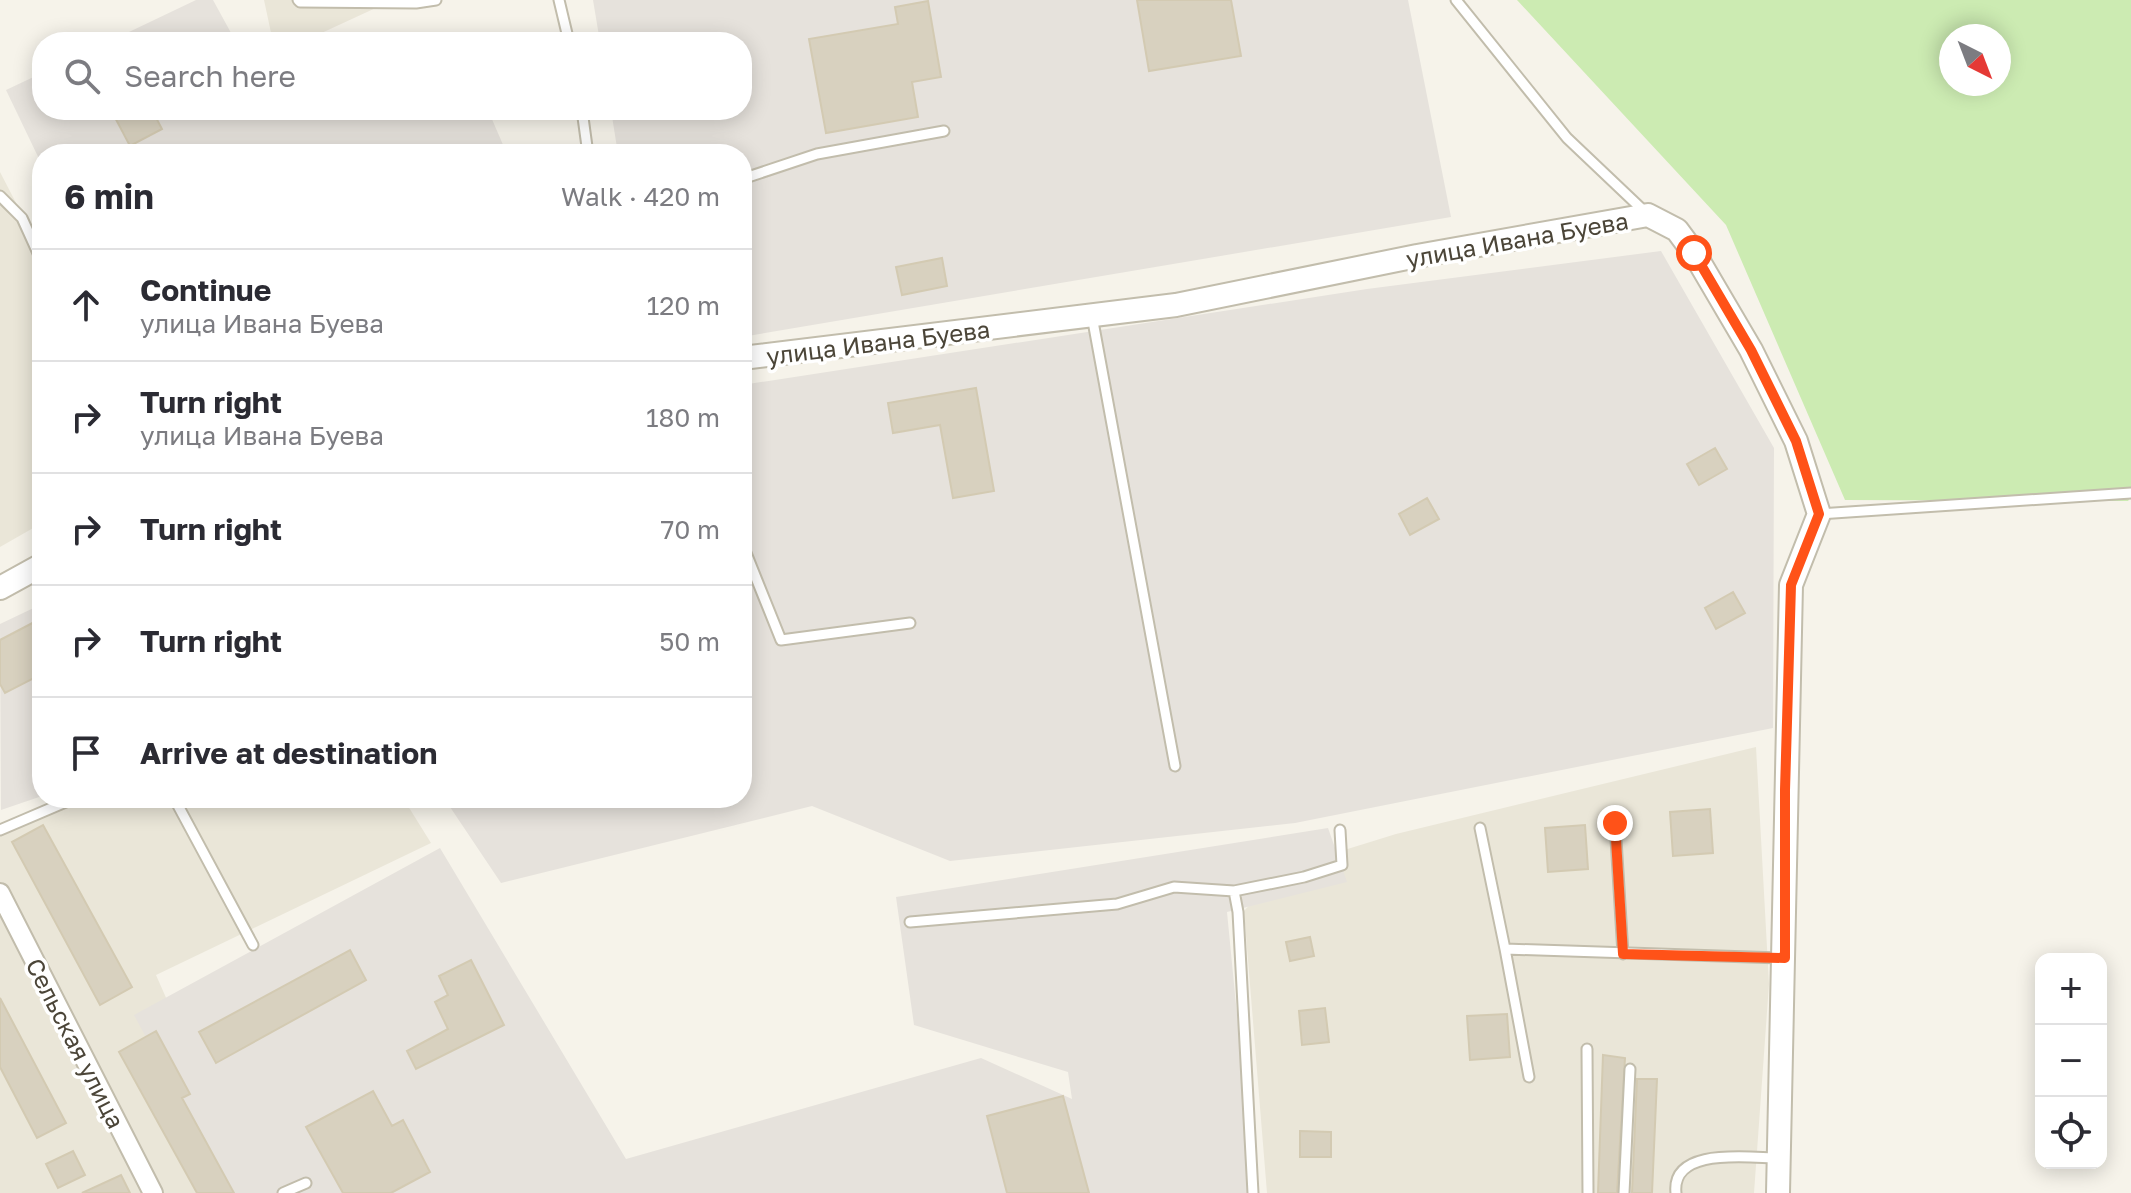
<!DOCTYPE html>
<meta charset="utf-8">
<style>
body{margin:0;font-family:"Golos Text",sans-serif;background:#f7f7f7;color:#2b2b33}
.controls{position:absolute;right:24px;bottom:24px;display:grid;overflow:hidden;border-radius:16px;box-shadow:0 4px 20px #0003}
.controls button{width:72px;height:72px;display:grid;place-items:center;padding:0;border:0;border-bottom:2px solid #e1e1e2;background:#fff;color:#2b2b33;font:40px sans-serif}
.compass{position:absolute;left:1939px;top:24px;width:72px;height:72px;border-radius:50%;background:#fff;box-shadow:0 4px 20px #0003;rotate:138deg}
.stop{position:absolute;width:24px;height:24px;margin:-18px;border:6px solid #ff5218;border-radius:50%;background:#fff}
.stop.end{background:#ff5218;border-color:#fff;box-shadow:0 2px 8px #0008}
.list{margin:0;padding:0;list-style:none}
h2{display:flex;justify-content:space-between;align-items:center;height:104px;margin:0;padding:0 32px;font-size:34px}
h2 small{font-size:26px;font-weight:400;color:#7c7c81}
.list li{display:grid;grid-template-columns:52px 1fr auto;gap:24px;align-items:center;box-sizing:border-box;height:112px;padding:0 32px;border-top:2px solid #e1e1e2}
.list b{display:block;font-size:30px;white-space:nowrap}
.list p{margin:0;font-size:26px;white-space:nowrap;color:#7c7c81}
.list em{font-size:26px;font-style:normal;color:#7c7c81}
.icon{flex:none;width:44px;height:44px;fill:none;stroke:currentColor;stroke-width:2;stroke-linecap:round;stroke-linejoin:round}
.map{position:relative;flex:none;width:2131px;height:1193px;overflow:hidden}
.search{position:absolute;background:#fff;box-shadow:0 4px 20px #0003;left:32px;top:32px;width:720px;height:88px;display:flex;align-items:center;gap:20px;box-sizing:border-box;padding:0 28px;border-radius:32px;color:#7c7c81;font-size:30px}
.panel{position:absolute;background:#fff;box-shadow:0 4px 20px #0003;left:32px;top:144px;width:720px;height:664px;border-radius:32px}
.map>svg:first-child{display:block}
.residential{fill:#eae6d8}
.industrial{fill:#e6e2dc}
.green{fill:#ccebb2;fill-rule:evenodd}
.building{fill:#d8d1bf;stroke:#d3cab2;stroke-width:2}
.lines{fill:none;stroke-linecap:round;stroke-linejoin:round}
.service-casing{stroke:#c2bdac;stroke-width:13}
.minor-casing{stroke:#c2bdac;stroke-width:22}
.tertiary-casing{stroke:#c2bdac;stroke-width:26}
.service{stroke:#fff;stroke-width:9}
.minor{stroke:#fff;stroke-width:18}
.tertiary{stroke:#fff;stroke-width:22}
.route{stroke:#ff5218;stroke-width:10}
.labels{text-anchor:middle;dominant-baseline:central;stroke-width:7;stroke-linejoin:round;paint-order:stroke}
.street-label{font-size:24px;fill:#4b4538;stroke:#fff}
</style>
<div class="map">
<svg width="2131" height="1193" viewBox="0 0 2131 1193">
<rect width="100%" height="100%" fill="#f6f3ea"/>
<path class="residential" d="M264,0H393L302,42H273Z
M0,172L42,253V523L0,547Z
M1756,747L1769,984L1754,1193H1267L1244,911L1283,869L1396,834Z
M96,798H403L431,843L156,975L252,1193H0V823L2,825Z"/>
<path class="industrial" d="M196,0H213L236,42H108Z
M593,0H1408L1451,217L742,337V154H618L611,110H742V42H600Z
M42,73V110H488L507,154H42V165L6,90Z
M1661,251L1774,448L1773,728L1295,823L950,861L812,806L501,883L444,798H742V385L1367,289Z
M42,604V796L1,810L0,624Z
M1328,828L1347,882L1227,912L1245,1097L1249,1193H230L134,1015L440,848L626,1159L981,1058L1072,1099L1068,1072L914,1025L896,897Z"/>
<path class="green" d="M1517,0H2131V497L2128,501L1845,500L1726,225ZM1951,36H1999V84H1951Z"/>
<path class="building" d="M1137,0H1231L1241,56L1149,71Z
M928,1L941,77L912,82L918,117L826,133L809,39L898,24L895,7Z
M111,110H152L162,129L130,146Z
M942,258L947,286L902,295L896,267Z
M976,388L994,491L953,498L940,425L893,433L888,403Z
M1715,448L1727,469L1699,485L1687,464Z
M1427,498L1439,519L1410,535L1399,514Z
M1733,592L1745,613L1716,629L1705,608Z
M42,618V674L5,693L0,684V640Z
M1710,809L1713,853L1673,856L1670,812Z
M43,825L132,987L100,1005L12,842Z
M1585,825L1588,869L1548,872L1545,828Z
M1310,937L1314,956L1290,961L1286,942Z
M350,950L366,980L216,1063L199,1032Z
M471,960L504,1025L416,1069L407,1051L448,1029L435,1002L448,995L439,976Z
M0,998L66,1123L37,1138L0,1067Z
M1325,1008L1329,1042L1302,1045L1299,1011Z
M1507,1014L1510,1057L1470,1060L1467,1016Z
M156,1031L190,1094L182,1098L234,1193H197L119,1052Z
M1603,1055L1625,1058L1617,1193H1598Z
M1637,1079H1657L1652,1193H1632Z
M373,1091L392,1126L403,1120L430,1172L391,1193H343L306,1127Z
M1063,1096L1089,1193H1007L987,1116Z
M1300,1131L1331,1132V1157H1300Z
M73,1151L85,1175L58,1188L46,1164Z
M121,1175L130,1193H82Z"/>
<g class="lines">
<defs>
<path id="service" d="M298,0L300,2L416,3L436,0
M559,0L569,42
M1456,0L1567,138L1646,213
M582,110L588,154
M742,179L817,154L944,131
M0,196L22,218L42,262
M1092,316L1175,766
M1819,514L2131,493
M742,543L781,640L910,623
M174,798L253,945
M1615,823L1623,954
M1480,828L1505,949
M0,830L75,798
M910,922L1117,904L1174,887L1234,891
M1587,1049L1588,1193
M1529,1077L1505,949L1782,958
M283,1193L306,1183
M1253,1193L1238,912L1234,891L1304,877L1342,865L1340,830
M1624,1193L1630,1069
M1676,1193C1671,1146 1750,1158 1778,1158"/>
<path id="minor" d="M0,893L153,1193"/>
<path id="tertiary" d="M742,358L1176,305L1417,256L1648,215L1677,230L1694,253L1751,350L1796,441L1819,514L1791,585L1778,1193
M0,588L42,565"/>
</defs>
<use href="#service" class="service-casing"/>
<use href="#minor" class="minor-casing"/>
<use href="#tertiary" class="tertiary-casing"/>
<use href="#service" class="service"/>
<use href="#minor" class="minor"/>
<use href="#tertiary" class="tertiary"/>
</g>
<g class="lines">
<path class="route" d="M1615,823L1623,954L1785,958V790L1791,585L1819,514L1796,441L1751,350L1694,253"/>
</g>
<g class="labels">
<g class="street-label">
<text transform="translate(1517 239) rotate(-10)">улица Ивана Буева</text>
<text transform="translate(878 342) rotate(-7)">улица Ивана Буева</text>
<text transform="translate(76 1043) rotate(63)">Сельская улица</text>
</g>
</g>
</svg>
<div class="controls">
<button>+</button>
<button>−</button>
<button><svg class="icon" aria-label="locate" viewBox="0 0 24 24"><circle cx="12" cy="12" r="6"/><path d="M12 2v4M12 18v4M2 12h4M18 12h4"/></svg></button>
</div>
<svg class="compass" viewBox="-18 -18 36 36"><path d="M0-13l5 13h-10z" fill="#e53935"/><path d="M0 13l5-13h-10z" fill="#7c7c81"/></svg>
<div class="stop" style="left:1694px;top:253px"></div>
<div class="stop end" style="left:1615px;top:823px"></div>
<div class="search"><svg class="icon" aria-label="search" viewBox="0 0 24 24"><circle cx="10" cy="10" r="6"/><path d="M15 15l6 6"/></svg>Search here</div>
<section class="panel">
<h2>6 min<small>Walk · 420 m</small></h2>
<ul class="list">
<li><svg class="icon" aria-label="ahead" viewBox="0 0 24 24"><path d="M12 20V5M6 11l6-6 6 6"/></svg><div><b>Continue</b><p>улица Ивана Буева</p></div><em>120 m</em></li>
<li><svg class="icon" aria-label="right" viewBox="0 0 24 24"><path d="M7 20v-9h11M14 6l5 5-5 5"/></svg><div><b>Turn right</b><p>улица Ивана Буева</p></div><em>180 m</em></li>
<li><svg class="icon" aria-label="right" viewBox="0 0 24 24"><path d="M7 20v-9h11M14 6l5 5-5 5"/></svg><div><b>Turn right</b></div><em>70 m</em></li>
<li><svg class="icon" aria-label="right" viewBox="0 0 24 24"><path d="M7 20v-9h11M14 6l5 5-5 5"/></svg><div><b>Turn right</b></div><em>50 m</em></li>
<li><svg class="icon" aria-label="arrive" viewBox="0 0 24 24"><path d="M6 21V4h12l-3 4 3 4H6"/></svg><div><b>Arrive at destination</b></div></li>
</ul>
</section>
</div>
